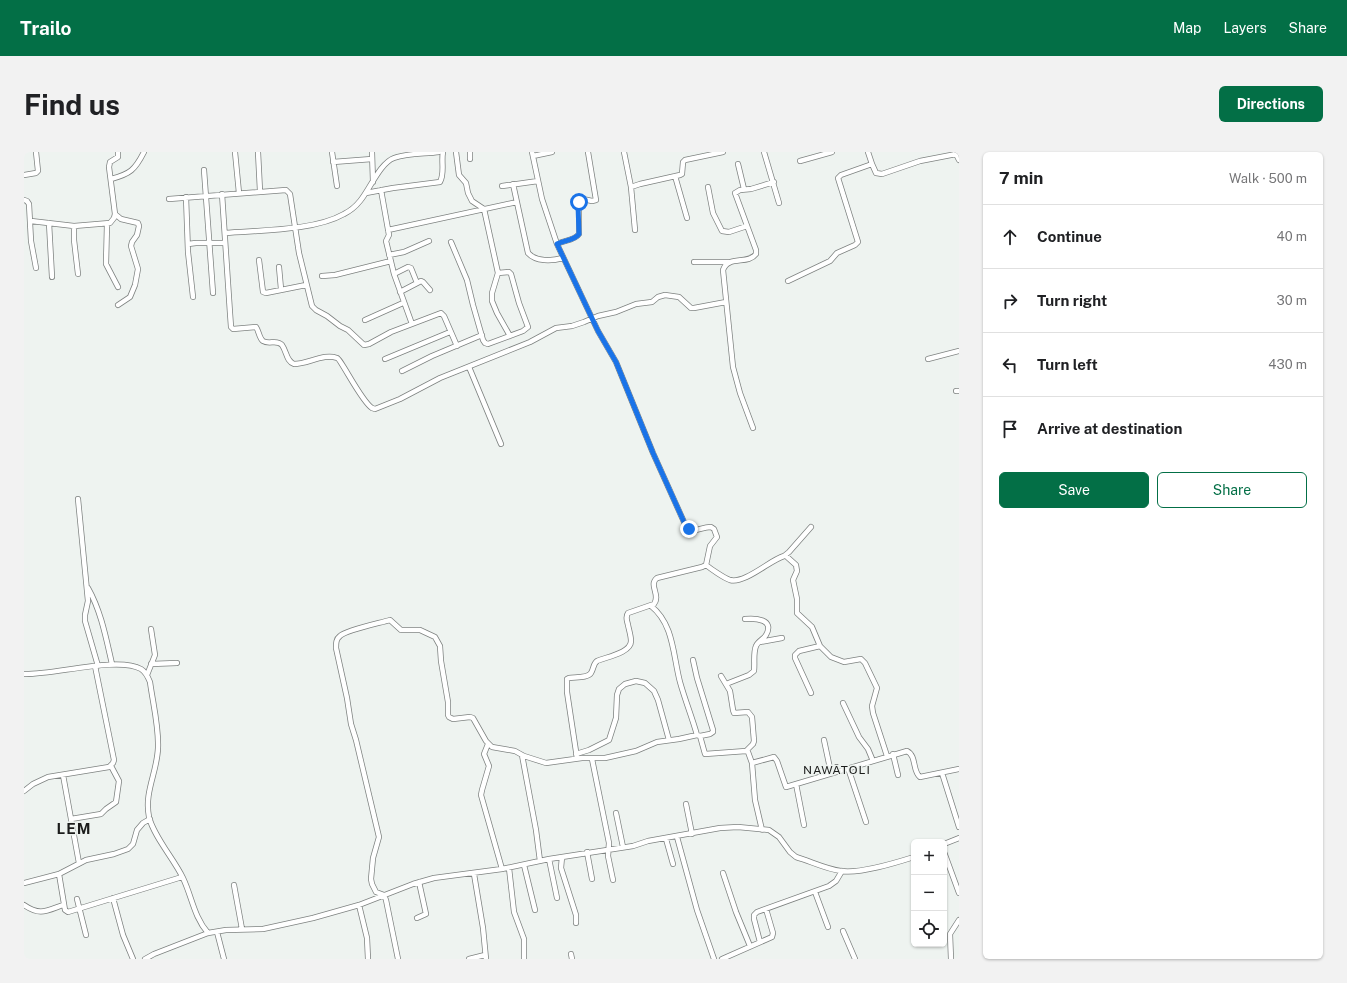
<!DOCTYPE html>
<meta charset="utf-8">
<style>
body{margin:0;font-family:"Public Sans",sans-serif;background:#f2f2f2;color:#202124}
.controls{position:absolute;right:12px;bottom:12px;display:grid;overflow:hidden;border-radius:6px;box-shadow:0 1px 3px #0004}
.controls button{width:36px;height:36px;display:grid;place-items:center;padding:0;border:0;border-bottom:1px solid #e0e0e0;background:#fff;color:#202124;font:20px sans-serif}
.stop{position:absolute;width:12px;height:12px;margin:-9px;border:3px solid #1a73e8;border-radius:50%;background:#fff}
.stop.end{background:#1a73e8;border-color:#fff;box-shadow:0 1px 4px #0008}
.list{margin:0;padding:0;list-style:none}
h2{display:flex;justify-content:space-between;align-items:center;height:52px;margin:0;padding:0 16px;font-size:17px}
h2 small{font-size:13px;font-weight:400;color:#757577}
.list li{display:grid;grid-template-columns:26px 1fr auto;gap:12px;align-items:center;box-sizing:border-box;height:64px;padding:0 16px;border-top:1px solid #e0e0e0}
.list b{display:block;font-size:15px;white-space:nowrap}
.list em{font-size:13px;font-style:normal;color:#757577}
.actions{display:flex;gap:8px;padding:12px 16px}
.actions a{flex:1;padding:9px 0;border:1px solid #036f46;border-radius:6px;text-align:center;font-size:14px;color:#036f46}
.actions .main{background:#036f46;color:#fff}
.icon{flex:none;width:22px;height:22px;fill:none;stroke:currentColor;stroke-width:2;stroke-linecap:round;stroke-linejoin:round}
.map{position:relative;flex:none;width:935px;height:807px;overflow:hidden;border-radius:6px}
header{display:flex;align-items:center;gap:24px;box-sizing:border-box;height:56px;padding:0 20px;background:#036f46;color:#fff}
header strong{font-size:19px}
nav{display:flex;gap:22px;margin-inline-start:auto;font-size:14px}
.intro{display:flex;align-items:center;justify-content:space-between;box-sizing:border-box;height:96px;padding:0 24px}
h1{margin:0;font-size:28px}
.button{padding:10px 18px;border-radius:6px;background:#036f46;color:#fff;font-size:14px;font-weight:700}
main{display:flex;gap:24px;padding:0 24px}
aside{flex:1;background:#fff;border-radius:6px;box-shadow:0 1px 3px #0004}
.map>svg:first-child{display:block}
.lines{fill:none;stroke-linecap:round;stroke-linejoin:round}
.minor-casing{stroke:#7e8280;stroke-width:6}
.minor{stroke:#fff;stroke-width:4.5}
.route{stroke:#1a73e8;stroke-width:5}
.labels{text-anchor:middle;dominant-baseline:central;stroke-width:3;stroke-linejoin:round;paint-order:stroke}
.neighbourhood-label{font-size:12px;letter-spacing:1px;fill:#1b1c1b;stroke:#eef3f0}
.district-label{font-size:15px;font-weight:bold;letter-spacing:1px;fill:#1b1c1b;stroke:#eef3f0}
</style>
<header>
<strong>Trailo</strong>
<nav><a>Map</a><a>Layers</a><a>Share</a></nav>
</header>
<div class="intro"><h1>Find us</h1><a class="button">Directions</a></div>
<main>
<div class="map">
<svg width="935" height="807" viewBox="0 0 935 807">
<rect width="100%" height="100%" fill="#eef3f0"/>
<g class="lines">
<defs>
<path id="minor" d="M211,0L215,41
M234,0L236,39
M308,0L313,34
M348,0L349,30
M432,0L435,23L442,31L444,41L448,49L460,57L474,121L468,141V149L473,161L486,184
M446,0V7
M508,0L518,47L533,92L574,179L592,210L629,301L660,370C669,385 674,375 687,375L690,377L693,385L686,394L682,413L678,415L633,426C624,433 637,443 630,452L604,461C601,465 603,468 604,473C605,478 607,484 607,489C607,501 582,505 573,509C569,512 570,516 567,521C564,526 551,525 545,526L543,527V540L553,606
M600,0L607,35
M740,0L755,51
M931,0L935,8
M509,4L528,0
M776,9L808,0
M309,10L348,7
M714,12L720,37
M848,12L852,21L858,22L896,9L932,2
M180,18L189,141
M0,23L12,21L14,19L12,0
M651,24L663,66
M87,27C106,22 111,18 120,0
M489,32L504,101C512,110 528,109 539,106
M478,34L514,29
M684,35L689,61L698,79L705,80L723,74
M357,38L365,83L362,89L370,122L388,172
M342,41L369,36L416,30C421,21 417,10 419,0
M198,42L206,161L207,175L209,177L232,175C235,179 235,186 239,189C245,193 253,187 258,193C263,200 262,209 270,212C284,212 300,201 313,206C317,207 337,249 348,256L351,257L376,247L416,226L506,190L532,176L548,174L560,170L574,164L592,160L612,152L628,150L634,145L641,143L655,145L667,156H670L702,150
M162,45L164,100L169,145
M145,47L262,38L266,42L275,101L288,154L292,158L303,164L316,174L324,178L340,193L345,192L367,180L417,161L420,164L433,194
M0,48L3,49L5,52L7,89L12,116
M91,62L97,67L114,71L115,74L113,83L108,90L107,94L114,117L111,133L106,145L94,153
M7,69L50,74L86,71L90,66L91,62L85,15L86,10L94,5V0
M25,71L28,125
M83,72L82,112L94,135
M50,74V88L54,122
M364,78L493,50
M611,78L607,35L616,32L656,23L658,22L659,10L661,8L699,0
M201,81C236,78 290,79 320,62C326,59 332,54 336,49C346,37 356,11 370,6C384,1 401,2 415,0
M427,90L443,128L449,153L459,188L461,191L464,192L499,179L504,175L495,151L487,122L485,120L474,121
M164,92L172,91H201
M533,92C540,88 550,89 555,82V50L559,47L568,49L572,48L564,0
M365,103L380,100L405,89
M235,108L239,140L242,141L282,133
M670,110H705
M255,115L257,137
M370,122L384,115L387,116L393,131
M298,124L311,123L367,109
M764,129L806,109L813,101L831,93L834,90L814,26L817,23L848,12L844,0
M376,140L397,129L399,130L406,138
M341,168L379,151
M361,207L426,180
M904,207L935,199
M445,215L477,292
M378,219L408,204L458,183
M932,239H935
M729,276L716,241L709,215L699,118C704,103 724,113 732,102V98L711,41L716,38L727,37L750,30
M54,347L64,449L61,463V469L74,514
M760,404L765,400L787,375
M682,413C687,417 700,426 706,428C721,432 746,408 760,404H762L772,413L773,419L769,428L773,447V461L788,475L796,494L807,505L820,510L837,507L841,511L853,536L848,554L849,561L863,604
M64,436C77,459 82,486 88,512
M627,454C650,472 649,504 656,530C661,548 668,565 673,583
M736,490L758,486
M669,508L673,526L689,578V580L686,582L676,584
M127,512L153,511
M0,522C30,523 94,504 117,517C122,520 124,525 126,530C129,552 135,575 134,596C133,621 120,640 125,665C130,685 150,707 159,726C168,745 170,765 184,781
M123,523L131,503L127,477
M697,524L706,539L709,558L710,561L724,560L728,565L730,589L729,592L722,599
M702,532L725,523L730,519C731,511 729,501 732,494C734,489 740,487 742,483C751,467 731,466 721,467
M787,541L771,506V503L775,499L796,494
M819,551L835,585L844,597L849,609
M800,588L807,621
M464,592L460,602L465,614L458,638L457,643L478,717
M552,602L565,598L585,588L592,566L593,543L595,537L601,532L612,529L621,531L630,539L634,548L645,588
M869,602L874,623
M498,603L512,678L516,709
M568,607L585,691L584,704L589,728
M728,611L750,605L753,609L762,635L883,599C893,604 888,619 896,625L935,617
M824,616L842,670
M918,621L935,675
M39,623L55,711
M772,632L780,673
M0,639L9,632L24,625L85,615L89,611L90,608L71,514
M662,652L668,682
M592,661L599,695
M47,667L77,662L82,657L92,650L95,629L87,614
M126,667L119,671L113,678L109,692L104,697L90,702L62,708L35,722L41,758L44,760L158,725
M653,685L673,758L690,807
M642,687L649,712
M920,692L935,686
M563,700L568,727
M920,700L935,741
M538,705L537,716L552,763V771
M525,707L533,746
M500,713L511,758
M485,716L490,760L500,787V807
M699,721L712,760L726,794
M450,722L459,776L462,807
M0,731L35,722
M210,733L218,777
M791,740L804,775
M89,746L99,783L109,807
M53,747L62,783
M0,753C16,764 22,759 39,753
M335,753L343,786L344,807
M393,766L402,762L395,730
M819,779L831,807
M193,780L200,807
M736,790L730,767V763L733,760L805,734L812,729L818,719
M547,802L548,807
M121,807L130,802L184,781L202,778L239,777L289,766L335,753L389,732L410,726L478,717L525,707L609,694L624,689L696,676L714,675L745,678L755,685L766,700L772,705C786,709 802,717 817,719C836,722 871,711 890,705
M374,807L362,748L360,743L352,740L348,732L347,727L349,706L355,685L332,588L327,572L323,546L312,496C312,491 312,487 316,484C322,478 356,471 366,468L377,478H396L411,485L416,494L417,509L424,550V563L425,565L429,567L446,565L449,566L462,589L468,595L491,599L500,604L522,611L558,606H581L612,599L633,590L655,587L673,583L676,584L681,602L722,599L724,600L728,611L731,648L738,678
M445,807L461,803
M698,807L748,785L749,781L742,757
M927,807L926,782L935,768"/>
</defs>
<use href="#minor" class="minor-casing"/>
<use href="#minor" class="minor"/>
</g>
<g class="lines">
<path class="route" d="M555,50L554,53L555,82C550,89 540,88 533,92L574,179L592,210L629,301L660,370L665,377"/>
</g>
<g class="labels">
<g class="neighbourhood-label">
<text x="813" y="618">NAWĀTOLI</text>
</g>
<g class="district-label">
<text x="50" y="676">LEM</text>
</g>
</g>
</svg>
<div class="controls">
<button>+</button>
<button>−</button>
<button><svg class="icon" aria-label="locate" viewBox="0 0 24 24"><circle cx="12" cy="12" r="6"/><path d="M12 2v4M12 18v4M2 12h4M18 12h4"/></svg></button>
</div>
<div class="stop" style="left:555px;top:50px"></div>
<div class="stop end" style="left:665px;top:377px"></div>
</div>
<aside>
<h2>7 min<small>Walk · 500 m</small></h2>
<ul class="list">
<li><svg class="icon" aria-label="ahead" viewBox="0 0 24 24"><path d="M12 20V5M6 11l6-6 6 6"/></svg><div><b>Continue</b></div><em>40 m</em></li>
<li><svg class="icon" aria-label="right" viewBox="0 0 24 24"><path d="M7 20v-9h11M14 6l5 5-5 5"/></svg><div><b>Turn right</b></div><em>30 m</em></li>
<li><svg class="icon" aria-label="left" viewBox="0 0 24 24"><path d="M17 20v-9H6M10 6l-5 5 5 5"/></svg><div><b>Turn left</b></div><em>430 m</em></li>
<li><svg class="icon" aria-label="arrive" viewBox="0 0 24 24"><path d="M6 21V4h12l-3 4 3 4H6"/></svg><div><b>Arrive at destination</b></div></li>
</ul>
<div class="actions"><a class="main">Save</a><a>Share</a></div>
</aside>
</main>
